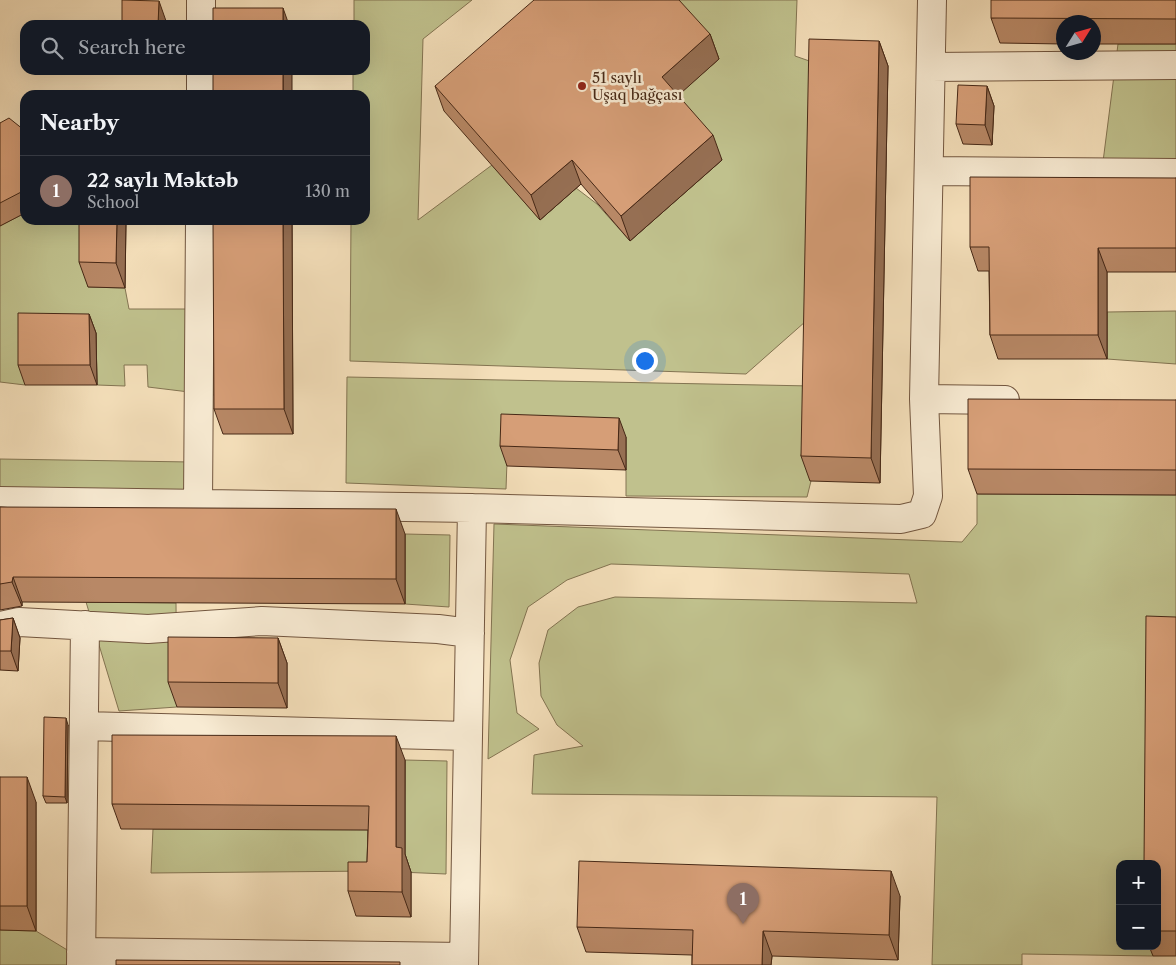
<!DOCTYPE html>
<meta charset="utf-8">
<style>
body{margin:0;font-family:"Libre Caslon Text",serif;background:#20242c;color:#f1f3f6}
.controls{position:absolute;right:15px;bottom:15px;display:grid;overflow:hidden;border-radius:10px;box-shadow:0 5px 20px #0002}
.controls button{width:45px;height:45px;display:grid;place-items:center;padding:0;border:0;border-bottom:1px solid #363941;background:#171b24;color:#f1f3f6;font:25px sans-serif}
.compass{position:absolute;left:1056px;top:15px;width:45px;height:45px;border-radius:50%;background:#171b24;box-shadow:0 5px 20px #0002;rotate:53deg}
.you{position:absolute;left:644px;top:360px;width:18px;height:18px;margin:-12px;border:4px solid #fff;border-radius:50%;background:#1a73e8;box-shadow:0 0 0 8px #1a73e833}
.badge{display:grid;place-items:center;width:32px;height:32px;border-radius:50%;background:#c59692;color:#fff;font-size:16px;font-weight:700}
.pin{position:absolute;translate:-50% -41px;filter:drop-shadow(0 1px 2px #0008)}
.pin::after{content:'';position:absolute;top:26px;width:18px;height:15px;background:inherit;clip-path:polygon(0 0,100% 0,50% 100%)}
.list{margin:0;padding:0;list-style:none}
h2{display:flex;justify-content:space-between;align-items:center;height:65px;margin:0;padding:0 20px;font-size:21px}
h2 small{font-size:16px;font-weight:400;color:#9ea1a6}
.list li{display:grid;grid-template-columns:32px 1fr auto;gap:15px;align-items:center;box-sizing:border-box;height:70px;padding:0 20px;border-top:1px solid #363941}
.list b{display:block;font-size:19px;white-space:nowrap}
.list p{margin:0;font-size:16px;white-space:nowrap;color:#9ea1a6}
.list em{font-size:16px;font-style:normal;color:#9ea1a6}
.icon{flex:none;width:28px;height:28px;fill:none;stroke:currentColor;stroke-width:2;stroke-linecap:round;stroke-linejoin:round}
.map{position:relative;flex:none;width:1176px;height:965px;overflow:hidden}
.search{position:absolute;background:#171b24;box-shadow:0 5px 20px #0002;left:20px;top:20px;width:350px;height:55px;display:flex;align-items:center;gap:12px;box-sizing:border-box;padding:0 18px;border-radius:15px;color:#9ea1a6;font-size:19px}
.panel{position:absolute;background:#171b24;box-shadow:0 5px 20px #0002;left:20px;top:90px;width:350px;height:135px;border-radius:15px}
.map>svg:first-child{display:block}
.green{fill:#c0c18d;stroke:#837452}
.lines{fill:none;stroke-linecap:round;stroke-linejoin:round}
.minor-casing{stroke:#72563f;stroke-width:30}
.minor{stroke:#f8ebd3;stroke-width:28}
.wall{fill:#b88866;stroke:#462816}
.shaded-wall{fill:#966f53;stroke:#462816}
.building{fill:#d69e77;stroke:#462816}
.poi-dot{fill:#8f2418;stroke:#f8ebd3;stroke-width:2}
.labels{text-anchor:middle;dominant-baseline:central;stroke-width:5;stroke-linejoin:round;paint-order:stroke}
.poi-label{font-size:15px;fill:#462816;stroke:#f8ebd3;text-anchor:start}
</style>
<div class="map">
<svg width="1176" height="965" viewBox="0 0 1176 965">
<rect width="100%" height="100%" fill="#f5e0bb"/>
<filter id="stains"><feTurbulence type="fractalNoise" baseFrequency=".004" numOctaves="4"/><feColorMatrix values="0 0 0 0 .2 0 0 0 0 .09 0 0 0 0 .02 0 0 0 .5 -.17"/></filter>
<radialGradient id="worn" r=".72"><stop offset=".6" stop-color="#630" stop-opacity="0"/><stop offset="1" stop-color="#630" stop-opacity=".3"/></radialGradient>
<path class="green" d="M354,0H472L423,39L418,220L492,165L540,220L576,188L597,204L630,241L654,152L667,0H797L795,56L818,64L814,314L746,374L350,361L351,220H365V95H353V70H365V25H354Z
M1118,44H1176V202L1098,201Z
M25,213V220H89L88,287L125,288L129,309H222V396L148,387L147,365H124L125,386L97,385L96,333L25,385L0,382V226Z
M1176,311V364L1107,359V312Z
M347,377L812,386L811,481L807,497L626,496V470L508,434L506,489L346,483Z
M0,459L191,462L230,533L0,532Z
M977,494L1176,495V641L1153,864H1120V946H1153V956L1022,954V965H932L937,797L532,794L534,755L583,746L557,725L541,696L539,663L548,630L578,607L615,597L917,603L909,574L611,564L567,580L528,607L510,660L517,713L539,729L488,759L494,524L962,542L977,524Z
M405,534L450,535L449,607L405,604Z
M86,602L176,603L177,707L119,711Z
M405,760L447,761L446,874L376,871L151,873L153,829L404,830Z
M0,930L36,931L92,965H0Z"/>
<g class="lines">
<defs>
<path id="minor" d="M201,25V0
M931,67L1176,65
M201,95V70
M929,171L1176,173
M924,399L1005,400
M0,501L472,508L901,519L922,514L928,496L924,399L932,0
M198,504L200,220
M0,626L19,622L148,629L262,621L438,629L470,633
M84,726L468,736
M81,952L464,957
M81,965L85,625
M464,965L472,508"/>
</defs>
<use href="#minor" class="minor-casing"/>
<use href="#minor" class="minor"/>
</g>
<path class="wall" d="M1176,0V44H1094V22H1064V44L1000,43L991,18Z
M710,34L719,59L678,95L722,160L630,241L581,184L540,220L444,111L435,86Z
M879,41L888,66L880,483L810,481L801,456Z
M987,86L994,106L992,145L963,144L956,124Z
M0,123L24,130L25,129V213L0,226Z
M1176,178V272H1107V359H998L990,335L989,271H978L970,247Z
M126,220L125,288L88,287L79,262Z
M292,220L293,434H223L214,409Z
M89,314L96,333L97,385H25L18,365Z
M1176,400V495L977,494L968,469Z
M626,437V470L507,466L500,446Z
M0,507L405,534V604L22,602V606L0,610Z
M1176,617V956H1153L1149,946H1157V864Z
M13,618L20,638L18,671L0,670V620Z
M278,638L287,663V708L177,707L168,682Z
M68,725L67,803H46L43,796Z
M405,760V854L411,872V917L356,916L348,891L367,862L368,830L121,829L112,804Z
M0,777L36,802V931L0,930Z
M900,896L898,960L772,956L771,965H692V955L586,952L577,927Z"/>
<path class="shaded-wall" d="M159,1L166,21V25H158Z
M283,8L289,25H283Z
M710,34L719,59L671,102L662,77Z
M879,41L888,66L880,483L871,458Z
M283,70H292V95H283Z
M987,86L994,106L992,145L985,125Z
M713,135L722,160L630,241L621,216Z
M572,160L581,184L540,220L531,195Z
M117,220H126L125,288L116,263Z
M283,220H292L293,434L284,409Z
M1098,248L1107,272V359L1098,335Z
M89,314L96,333L97,385L90,365Z
M619,418L626,437V470L618,450Z
M396,509L405,534V604L396,579Z
M13,577L22,602V606L12,582Z
M13,618L20,638L18,671L11,651Z
M278,638L287,663V708L278,683Z
M66,718L68,725L67,803L65,797Z
M396,736L405,760V854L411,872V917L402,892L396,847Z
M27,777L36,802V931L27,906Z
M891,871L900,896L898,960L889,935Z
M763,931L772,956L771,965H762Z"/>
<path class="building" d="M122,0L159,1L158,25H122Z
M534,0H679L710,34L662,77L713,135L621,216L572,160L531,195L435,86Z
M991,0H1176V19L991,18Z
M213,8H283V25H213Z
M809,39L879,41L871,458L801,456Z
M213,70H283V95H213Z
M958,85L987,86L985,125L956,124Z
M9,118L24,130L25,129V190L0,203V123Z
M970,177L1176,178V248H1098V335H990L989,247H970Z
M79,220H117L116,263L79,262Z
M213,220H283L284,409H214Z
M18,313L89,314L90,365H18Z
M968,399L1176,400V470L968,469Z
M501,414L619,418L618,450L500,446Z
M0,507L396,509V579L13,577L12,582L0,584Z
M1146,616L1176,617V931H1157V864H1144Z
M13,618L11,651H0V620Z
M168,637L278,638V683L168,682Z
M44,717L66,718L65,797L43,796Z
M112,735L396,736V847L402,848V892L348,891V862H367L369,806L112,804Z
M0,777H27V906H0Z
M579,861L891,871L889,935L763,931L762,965H692L693,930L577,927Z
M116,960L400,962V965H116Z"/>
<circle class="poi-dot" cx="582" cy="86" r="5"/>
<g class="labels">
<g class="poi-label">
<text x="592" y="77">51 saylı<tspan x="592" dy="17">Uşaq bağçası</tspan></text>
</g>
</g>
<rect width="100%" height="100%" filter="url(#stains)"/>
<rect width="100%" height="100%" fill="url(#worn)"/>
</svg>
<div class="controls">
<button>+</button>
<button>−</button>
</div>
<svg class="compass" viewBox="-18 -18 36 36"><path d="M0-13l5 13h-10z" fill="#e53935"/><path d="M0 13l5-13h-10z" fill="#9ea1a6"/></svg>
<div class="you"></div>
<div class="pin badge" style="left:743px;top:924px;background:#8d6e63">1</div>
<div class="search"><svg class="icon" aria-label="search" viewBox="0 0 24 24"><circle cx="10" cy="10" r="6"/><path d="M15 15l6 6"/></svg>Search here</div>
<section class="panel">
<h2>Nearby<small></small></h2>
<ul class="list">
<li><span class="badge" style="background:#8d6e63">1</span><div><b>22 saylı Məktəb</b><p>School</p></div><em>130 m</em></li>
</ul>
</section>
</div>
